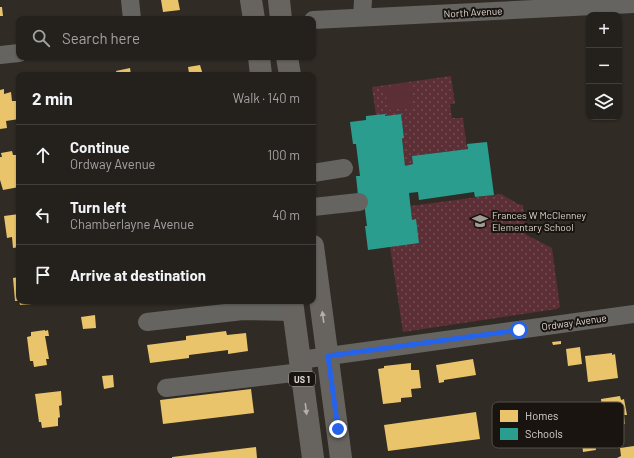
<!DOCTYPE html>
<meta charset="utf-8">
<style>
body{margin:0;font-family:Barlow,sans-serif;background:#2c2825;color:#f1f3f6}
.controls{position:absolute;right:12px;top:12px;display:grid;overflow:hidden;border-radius:8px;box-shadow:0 1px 3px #0004}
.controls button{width:36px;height:36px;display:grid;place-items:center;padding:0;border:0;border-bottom:1px solid #413e3b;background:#24201c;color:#f1f3f6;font:20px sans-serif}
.stop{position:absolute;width:12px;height:12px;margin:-9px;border:3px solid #2563eb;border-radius:50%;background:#fff}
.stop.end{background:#2563eb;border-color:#fff;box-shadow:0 1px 4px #0008}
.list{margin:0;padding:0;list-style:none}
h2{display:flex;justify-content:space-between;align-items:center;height:52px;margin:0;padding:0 16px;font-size:17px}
h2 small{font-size:13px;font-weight:400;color:#a3a3a3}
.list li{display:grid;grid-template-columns:26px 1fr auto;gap:12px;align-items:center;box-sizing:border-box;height:60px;padding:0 16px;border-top:1px solid #413e3b}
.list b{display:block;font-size:15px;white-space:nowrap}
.list p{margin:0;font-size:13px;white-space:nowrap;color:#a3a3a3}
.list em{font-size:13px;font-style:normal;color:#a3a3a3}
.icon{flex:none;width:22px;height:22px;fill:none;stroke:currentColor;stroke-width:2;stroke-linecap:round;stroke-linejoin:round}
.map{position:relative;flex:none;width:634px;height:458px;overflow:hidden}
.search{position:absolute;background:#24201c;box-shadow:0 1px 3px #0004;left:16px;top:16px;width:300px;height:44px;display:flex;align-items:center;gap:10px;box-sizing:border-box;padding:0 14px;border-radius:8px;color:#a3a3a3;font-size:15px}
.panel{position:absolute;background:#24201c;box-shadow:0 1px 3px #0004;left:16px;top:72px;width:300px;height:232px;border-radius:8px}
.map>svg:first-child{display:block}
.park{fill:url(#park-dots)}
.garden{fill:#5c2e35}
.homes{fill:#e9c46a}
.schools{fill:#2a9d8f}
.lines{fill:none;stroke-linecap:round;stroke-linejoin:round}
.minor{stroke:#666461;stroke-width:18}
.major{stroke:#676460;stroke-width:22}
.oneway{fill:#b4afa9}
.route{stroke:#2563eb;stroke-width:5}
.labels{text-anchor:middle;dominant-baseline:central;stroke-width:4;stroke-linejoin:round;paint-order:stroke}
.shield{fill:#191410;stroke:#a39c97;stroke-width:1}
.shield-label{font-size:9px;font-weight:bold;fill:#ded7d1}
.street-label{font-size:10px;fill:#ded7d1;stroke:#191410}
.poi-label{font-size:10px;fill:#ded7d1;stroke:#191410;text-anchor:start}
.key{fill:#191410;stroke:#544e4a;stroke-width:1}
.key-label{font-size:11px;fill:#ded7d1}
</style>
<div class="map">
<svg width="634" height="458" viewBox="0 0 634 458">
<defs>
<pattern id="park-dots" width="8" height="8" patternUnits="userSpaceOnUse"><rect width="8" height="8" fill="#5c2e35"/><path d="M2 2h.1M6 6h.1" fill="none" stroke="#734c51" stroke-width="1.8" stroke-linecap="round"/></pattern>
</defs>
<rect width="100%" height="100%" fill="#302b25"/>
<path class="park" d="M451,76L455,104H450L452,118H463L467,149L413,156V164L405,166L402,138L404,137L401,114L385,116V114L376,115L372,87Z
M501,194L518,204L523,205L526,230L527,232L525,234L552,248L560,307L557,309L403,332L390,247L412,220L410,206Z"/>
<path class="garden" d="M410,84L413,107L388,110L385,87Z"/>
<path class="homes" d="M161,0H178L180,10L163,12Z
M0,7H2L3,16H0Z
M200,65L203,75H185L189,73L188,67Z
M130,68L131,75H117L116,71Z
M4,89V94L11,92L12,101H17V103L19,102V119L6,121L7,128L0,129V90Z
M12,151L13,155H18L19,159V187L3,190L0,180V157H2L1,153Z
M19,214V247L13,248L12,237L7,238L4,216Z
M19,277V301H15L13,278Z
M19,301H32V304L20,305Z
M95,315L96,328L83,329L81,317Z
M45,330V331L48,330L49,336H45L49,359H46L47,365L34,367L33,361H30L27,337L31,336V332Z
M226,331L227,335L246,333L248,351L228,354V350L189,355V358L150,363L147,345L186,340V336Z
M561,341V344L553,345L552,342Z
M580,347L582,364L568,366L566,349Z
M612,353V355L615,354L618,378L588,382L585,356Z
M473,359L476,375L444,380V382L439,383L436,365Z
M411,363V370H419L421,388L411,389L412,397L401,398V402L383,404L378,369L384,368V366Z
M113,375L114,387L104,389L102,376Z
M251,389L254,413L163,424L160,400Z
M61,391L62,405L59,406L60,417L58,418V426L42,428L41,422H39L35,394Z
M620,396L621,400L624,399L627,415H624L625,424L612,426V421H609L608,410L602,411L601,399Z
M476,412L480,439L388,451L384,425Z
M595,442L596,450L583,452L582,443Z
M634,446V458H617L621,456L620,448Z
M256,447L257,458H172V457Z"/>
<path class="schools" d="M385,114V116L401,114L404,138H402L405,166L413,164L412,156L468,149L467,144L487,142L494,195L475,197L474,192L419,200L418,192L409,193L412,220L416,219L419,243L368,250L365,226H367L363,194L358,195L356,176H360L356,144H353L350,122L366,120V116Z"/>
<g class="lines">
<path class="minor" d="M130,0L132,19
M362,17L363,0
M313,20L634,4
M0,55L19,53
M313,173L344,168
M313,207L359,202
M147,322L243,311L293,312
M300,360L634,314
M166,388L301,372"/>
<path class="major" d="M251,0L254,19
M279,0L281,19
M259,57L261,75
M287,57L290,75
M313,246L341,458
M292,301L313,458"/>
</g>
<defs><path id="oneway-solid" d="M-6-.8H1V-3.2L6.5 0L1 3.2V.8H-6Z"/></defs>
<g class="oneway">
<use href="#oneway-solid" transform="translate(323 317) rotate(-98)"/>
<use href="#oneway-solid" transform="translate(306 409) rotate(83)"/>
</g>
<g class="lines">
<path class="route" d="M338,429L328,356L519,330"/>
</g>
<defs>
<symbol id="school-bare" viewBox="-9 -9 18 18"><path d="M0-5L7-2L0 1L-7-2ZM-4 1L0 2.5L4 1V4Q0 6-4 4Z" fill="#a19b95" stroke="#191410" stroke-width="2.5" paint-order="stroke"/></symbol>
</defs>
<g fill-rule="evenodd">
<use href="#school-bare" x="469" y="210" width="22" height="22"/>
</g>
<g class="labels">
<rect class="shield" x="289" y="372" width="26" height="14" rx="3"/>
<g class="shield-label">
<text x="302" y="379">US 1</text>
</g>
<g class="street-label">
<text transform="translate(473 12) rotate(-3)">North Avenue</text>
<text transform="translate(574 322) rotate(-8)">Ordway Avenue</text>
</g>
<g class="poi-label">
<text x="492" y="215">Frances W McClenney<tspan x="492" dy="12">Elementary School</tspan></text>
</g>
</g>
<rect x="492" y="402" width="132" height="46" rx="6" class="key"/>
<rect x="500" y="410" width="18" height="12" fill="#e9c46a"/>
<rect x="500" y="428" width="18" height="12" fill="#2a9d8f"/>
<g class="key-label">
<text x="525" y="420">Homes</text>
<text x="525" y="438">Schools</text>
</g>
</svg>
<div class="controls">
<button>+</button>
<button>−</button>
<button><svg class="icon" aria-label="layers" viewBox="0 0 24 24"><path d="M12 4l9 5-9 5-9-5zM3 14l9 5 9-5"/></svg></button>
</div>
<div class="stop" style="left:519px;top:330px"></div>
<div class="stop end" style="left:338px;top:429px"></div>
<div class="search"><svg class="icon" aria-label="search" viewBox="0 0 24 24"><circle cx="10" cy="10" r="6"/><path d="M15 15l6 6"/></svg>Search here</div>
<section class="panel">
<h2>2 min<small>Walk · 140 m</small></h2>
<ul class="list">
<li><svg class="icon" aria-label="ahead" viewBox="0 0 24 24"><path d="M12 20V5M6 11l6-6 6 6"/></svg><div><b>Continue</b><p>Ordway Avenue</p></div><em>100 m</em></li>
<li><svg class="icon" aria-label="left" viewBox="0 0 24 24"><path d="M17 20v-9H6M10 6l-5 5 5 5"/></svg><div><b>Turn left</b><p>Chamberlayne Avenue</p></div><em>40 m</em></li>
<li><svg class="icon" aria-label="arrive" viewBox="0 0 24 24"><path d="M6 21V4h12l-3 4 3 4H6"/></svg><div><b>Arrive at destination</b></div></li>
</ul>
</section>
</div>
